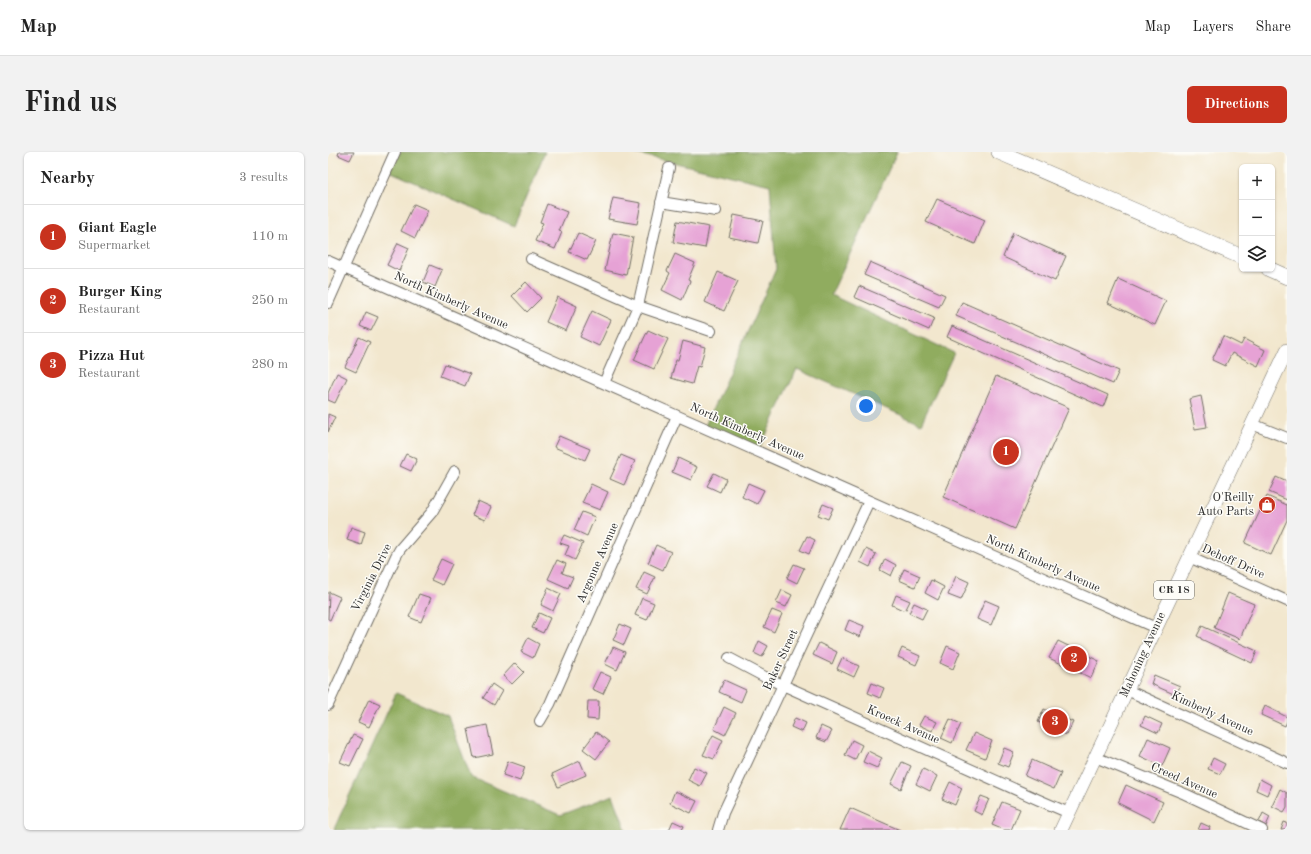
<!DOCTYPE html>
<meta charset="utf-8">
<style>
body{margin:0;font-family:"Old Standard TT",serif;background:#f2f2f2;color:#222}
.controls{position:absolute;right:12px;top:12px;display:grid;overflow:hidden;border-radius:6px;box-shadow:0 1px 3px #0004}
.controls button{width:36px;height:36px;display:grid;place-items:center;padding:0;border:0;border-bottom:1px solid #e0e0e0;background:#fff;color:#222;font:20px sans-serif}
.you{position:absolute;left:538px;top:254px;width:14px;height:14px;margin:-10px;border:3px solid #fff;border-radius:50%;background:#1a73e8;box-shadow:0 0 0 6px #1a73e833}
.badge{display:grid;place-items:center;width:26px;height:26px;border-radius:50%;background:#c8321e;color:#fff;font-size:13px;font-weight:700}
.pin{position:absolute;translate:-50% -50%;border:2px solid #fff;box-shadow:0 1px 4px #0006}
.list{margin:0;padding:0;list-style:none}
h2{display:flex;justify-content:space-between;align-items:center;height:52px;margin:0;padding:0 16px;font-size:17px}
h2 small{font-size:13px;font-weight:400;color:#767676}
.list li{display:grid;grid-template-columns:26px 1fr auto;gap:12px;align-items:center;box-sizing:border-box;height:64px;padding:0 16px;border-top:1px solid #e0e0e0}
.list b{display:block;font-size:15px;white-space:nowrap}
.list p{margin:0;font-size:13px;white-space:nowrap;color:#767676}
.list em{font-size:13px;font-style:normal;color:#767676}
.icon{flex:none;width:22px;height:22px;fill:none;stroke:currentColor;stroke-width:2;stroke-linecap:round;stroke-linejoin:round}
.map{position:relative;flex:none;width:959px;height:678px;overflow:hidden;border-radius:6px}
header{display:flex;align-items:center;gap:24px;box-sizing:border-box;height:56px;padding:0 20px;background:#fff;border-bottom:1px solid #e0e0e0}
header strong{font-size:19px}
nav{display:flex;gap:22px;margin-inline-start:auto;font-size:14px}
.intro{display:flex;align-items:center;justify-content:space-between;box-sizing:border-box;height:96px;padding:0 24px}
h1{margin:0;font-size:28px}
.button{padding:10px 18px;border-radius:6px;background:#c8321e;color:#fff;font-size:14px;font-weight:700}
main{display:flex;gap:24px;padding:0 24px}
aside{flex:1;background:#fff;border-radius:6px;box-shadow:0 1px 3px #0004}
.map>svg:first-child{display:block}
.forest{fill:#90ac5f;stroke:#5e6c45}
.building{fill:#e6a2d5}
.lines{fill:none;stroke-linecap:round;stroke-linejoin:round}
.minor-casing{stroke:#716d64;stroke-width:12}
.major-casing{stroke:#716d64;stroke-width:14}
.highway-casing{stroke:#716d64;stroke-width:16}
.minor{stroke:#fff;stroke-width:10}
.major{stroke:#fff;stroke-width:13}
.highway{stroke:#fff;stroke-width:15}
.labels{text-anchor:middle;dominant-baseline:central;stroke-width:3;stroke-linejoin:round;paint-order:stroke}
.shield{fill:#fdfcf7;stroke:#6a6a68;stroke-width:1}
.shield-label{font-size:11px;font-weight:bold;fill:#2b2b2b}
.street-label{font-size:12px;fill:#2b2b2b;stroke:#fdfcf7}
.poi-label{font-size:12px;fill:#2b2b2b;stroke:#fdfcf7;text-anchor:end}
</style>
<header>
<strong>Map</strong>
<nav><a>Map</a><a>Layers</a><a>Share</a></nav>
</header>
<div class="intro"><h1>Find us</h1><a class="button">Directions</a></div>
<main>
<aside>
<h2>Nearby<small>3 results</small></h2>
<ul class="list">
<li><span class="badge">1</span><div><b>Giant Eagle</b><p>Supermarket</p></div><em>110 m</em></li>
<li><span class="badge">2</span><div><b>Burger King</b><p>Restaurant</p></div><em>250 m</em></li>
<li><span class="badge">3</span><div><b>Pizza Hut</b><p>Restaurant</p></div><em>280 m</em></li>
</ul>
</aside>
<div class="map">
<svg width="959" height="678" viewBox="0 0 959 678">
<rect width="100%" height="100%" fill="#fdfcf7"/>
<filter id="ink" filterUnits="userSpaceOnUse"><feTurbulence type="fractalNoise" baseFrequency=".025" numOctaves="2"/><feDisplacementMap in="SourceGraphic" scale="8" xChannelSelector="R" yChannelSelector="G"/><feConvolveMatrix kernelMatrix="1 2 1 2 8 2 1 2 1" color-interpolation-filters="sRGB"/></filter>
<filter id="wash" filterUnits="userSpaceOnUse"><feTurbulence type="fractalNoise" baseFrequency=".012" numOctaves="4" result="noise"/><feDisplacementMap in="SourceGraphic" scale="16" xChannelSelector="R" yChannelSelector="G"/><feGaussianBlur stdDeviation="0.9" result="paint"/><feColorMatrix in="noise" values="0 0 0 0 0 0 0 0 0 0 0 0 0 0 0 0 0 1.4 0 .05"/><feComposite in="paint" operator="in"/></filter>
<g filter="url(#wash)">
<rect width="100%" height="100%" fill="#f2e7ce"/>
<path class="forest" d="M67,0H217L186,74L59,18Z
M301,0H569L503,143L626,201L593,272L469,217L430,300L376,276L448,117L442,33Z
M68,541L120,564L143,625L232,663L285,643L298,678H7L6,677Z"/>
<g id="blocks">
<path class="building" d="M11,0H26L22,8L10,3Z
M285,46L313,51L309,72L280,67Z
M609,47L657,68L647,92L598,70Z
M86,52L100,58L87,86L73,79Z
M219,52L239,60L231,79L234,80L227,97L207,89L215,71L212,70Z
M406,63L435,69L430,91L401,85Z
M349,69L381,75L377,96L345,90Z
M250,81L268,89L259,108L241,100Z
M285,81L305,85L298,123L277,118Z
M685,81L738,104L727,129L675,105Z
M70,91L81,96L71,119L59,113Z
M347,102L367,111L360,128L362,129L354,148L334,138L342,121L339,119Z
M542,110L617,143L611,155L536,123Z
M102,113L114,118L107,135L95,130Z
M390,120L410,129L396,159L377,150Z
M790,127L838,149L827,173L780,151Z
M198,130L213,146L199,160L184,144Z
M531,134L606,166L601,178L526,145Z
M229,145L249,154L238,179L218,170Z
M634,150L791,219L785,232L628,164Z
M264,159L283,168L271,194L252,185Z
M38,160L50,165L43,179L32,174Z
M624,174L780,243L775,255L619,185Z
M320,178L340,187L326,217L306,208Z
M895,184L913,193L916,187L937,198L930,214L904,201L897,214L884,208Z
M31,185L42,190L28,220L17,215Z
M355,189L377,195L372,215L369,214L364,232L343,226L348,208H350Z
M117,212L142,222L137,234L112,224Z
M9,221L19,226L7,251L0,248V241Z
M668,224L741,256L687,377L615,345Z
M873,244L879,275L867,277L861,247Z
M0,262L7,265L0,280Z
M231,284L262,297L257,308L226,295Z
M78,302L89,307L83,319L72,314Z
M293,303L307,309L296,333L282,327Z
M350,306L369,315L363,328L344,320Z
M386,321L398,327L392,340L379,334Z
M948,325L959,330V348L941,340Z
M420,331L436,338L429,352L414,345Z
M263,332L280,340L272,358L254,351Z
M939,344L959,353V368L943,403L917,391Z
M150,349L163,355L157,368L144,363Z
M495,352L505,356L500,367L490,363Z
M254,360L267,365L259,384L246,378Z
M23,375L37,380L33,393L19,388Z
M236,383L255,391L247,408L237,403L241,394L232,391Z
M479,384L487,388L481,402L472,398Z
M328,393L343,400L335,418L320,411Z
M538,397L548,402L542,415L532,410Z
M113,407L124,412L114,433L103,428Z
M557,407L568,413L563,424L552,418Z
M229,408L238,412L234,421L245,425L240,436L220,427Z
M466,412L476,416L469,431L459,426Z
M576,417L592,424L587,435L571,428Z
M316,420L327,425L319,442L308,437Z
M628,424L641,430L633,448L620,443Z
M603,428L616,435L610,448L597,441Z
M220,436L233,442L225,459L213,453Z
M454,438L464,443L458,455L448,451Z
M1,440L12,445L2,468L0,467Z
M900,441L926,452L912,487L886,476Z
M91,442L103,446L93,470L81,465Z
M568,443L582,449L577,459L564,453Z
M314,446L326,451L319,468L307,463Z
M657,448L671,454L663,473L649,467Z
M586,451L599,457L594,467L581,461Z
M444,458L454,462L446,480L436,475Z
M211,461L222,466L215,481L204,476Z
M521,468L536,474L532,485L517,478Z
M292,472L303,477L296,493L285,488Z
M874,474L929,499L924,511L873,487V486L869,484Z
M200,486L211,492L205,506L193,500Z
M431,489L440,494L434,505L426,501Z
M730,489L771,509L763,526L721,506Z
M491,491L509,500L504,512L485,503Z
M619,494L632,500L625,517L612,511Z
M285,495L297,500L289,518L277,512Z
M574,496L592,504L588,513L570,505Z
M514,506L531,514L526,525L509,517Z
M187,511L196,520L184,532L175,524Z
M272,520L283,525L275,542L264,537Z
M826,523L852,534L848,543L823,532Z
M396,528L418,538L413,550L391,540Z
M544,531L556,536L552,546L540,541Z
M164,532L174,539L166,553L155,546Z
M41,547L52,552L41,575L30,570Z
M260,549H271L270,568L259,567Z
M937,554L959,565V569L957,574L933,563Z
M396,555L408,561L397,583L386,577Z
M716,557L745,570L739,583L710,570Z
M596,564L609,570L604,579L591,573Z
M817,564L834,572L830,581L813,573Z
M467,566L478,571L474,580L463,575Z
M622,567L633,572L624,591L613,586Z
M159,573L165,602L146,606L140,577Z
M493,574L504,579L498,590L488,586Z
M268,580L281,590L268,607L255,597Z
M646,581L664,589L657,606L638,598Z
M25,583L35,587L22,614L12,610Z
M385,583L395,588L386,607L375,603Z
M820,586L842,596L834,614L812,604Z
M524,588L534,593L527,608L517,603Z
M676,596L686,600L680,615L670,611Z
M540,599L554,606L549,616L535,610Z
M885,606L897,612L892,622L880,617Z
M704,608L733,621L726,637L697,624Z
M180,609L197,615L192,629L175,623Z
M252,609L258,623L230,635L224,622Z
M574,610L583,614L573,637L563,632Z
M366,615L379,621L372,634L360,628Z
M595,617L609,624L602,639L588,632Z
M932,627L943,633L939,643L928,638Z
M622,630L634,636L627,653L614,647Z
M798,633L835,650L826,669L790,651Z
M952,637L959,641V655L956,660L944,654Z
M347,639L369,649L363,661L342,651Z
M653,644L661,647L654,663L646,659Z
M674,650L692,657L683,678H676L664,673Z
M522,656L572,678H512Z
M935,661L942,665L938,674L931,670Z
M345,669L356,674L354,678H341Z
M956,670L959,671V678H953Z
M873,671L882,675L881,678H870Z"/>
</g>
</g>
<g filter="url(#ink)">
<use href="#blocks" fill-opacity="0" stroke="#716d64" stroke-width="1"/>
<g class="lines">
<defs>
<path id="minor" d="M333,50L388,59
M203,107L310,154L383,179
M0,109L828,476
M0,151L67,0
M276,231L310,154L341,16
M924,272L959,286
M861,405L959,449
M401,506L437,525L711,648L741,661
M799,538L959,611
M0,553L68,404L72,397L104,360L127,319
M212,569L222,552L349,264
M767,605L857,642L934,678
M390,678L395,661L541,349"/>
<path id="major" d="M733,678L959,198"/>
<path id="highway" d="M671,0L914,105
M941,117L959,125"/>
</defs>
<use href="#minor" class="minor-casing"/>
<use href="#major" class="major-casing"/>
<use href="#highway" class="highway-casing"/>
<use href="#minor" class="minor"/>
<use href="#major" class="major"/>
<use href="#highway" class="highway"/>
</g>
</g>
<defs>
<symbol id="shop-disc" viewBox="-11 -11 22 22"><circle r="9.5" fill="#c8321e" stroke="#fdfcf7"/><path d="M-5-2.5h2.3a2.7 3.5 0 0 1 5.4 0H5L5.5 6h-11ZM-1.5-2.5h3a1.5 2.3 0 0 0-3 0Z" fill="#fff"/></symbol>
</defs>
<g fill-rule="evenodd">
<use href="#shop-disc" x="929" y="343" width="20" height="20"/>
</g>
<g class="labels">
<rect class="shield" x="826" y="429" width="40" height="18" rx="3"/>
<g class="shield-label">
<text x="846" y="438">CR 18</text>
</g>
<g class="street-label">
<text transform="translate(123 149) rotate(24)">North Kimberly Avenue</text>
<text transform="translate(419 280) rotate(24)">North Kimberly Avenue</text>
<text transform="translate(905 410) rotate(24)">Dehoff Drive</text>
<text transform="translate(270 411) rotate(-66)">Argonne Avenue</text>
<text transform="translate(715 412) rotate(24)">North Kimberly Avenue</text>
<text transform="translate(44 426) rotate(-63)">Virginia Drive</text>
<text transform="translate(815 503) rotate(-65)">Mahoning Avenue</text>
<text transform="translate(453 508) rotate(-65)">Baker Street</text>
<text transform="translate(884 562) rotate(25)">Kimberly Avenue</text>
<text transform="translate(575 573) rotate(24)">Kroeck Avenue</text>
<text transform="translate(856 629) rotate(24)">Creed Avenue</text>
</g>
<g class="poi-label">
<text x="926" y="346">O'Reilly<tspan x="926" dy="14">Auto Parts</tspan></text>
</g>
</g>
</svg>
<div class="controls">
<button>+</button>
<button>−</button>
<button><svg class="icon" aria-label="layers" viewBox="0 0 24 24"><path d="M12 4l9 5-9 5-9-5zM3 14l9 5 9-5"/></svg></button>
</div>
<div class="you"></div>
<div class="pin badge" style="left:678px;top:300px">1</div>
<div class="pin badge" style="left:746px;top:507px">2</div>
<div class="pin badge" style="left:727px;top:570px">3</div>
</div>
</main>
